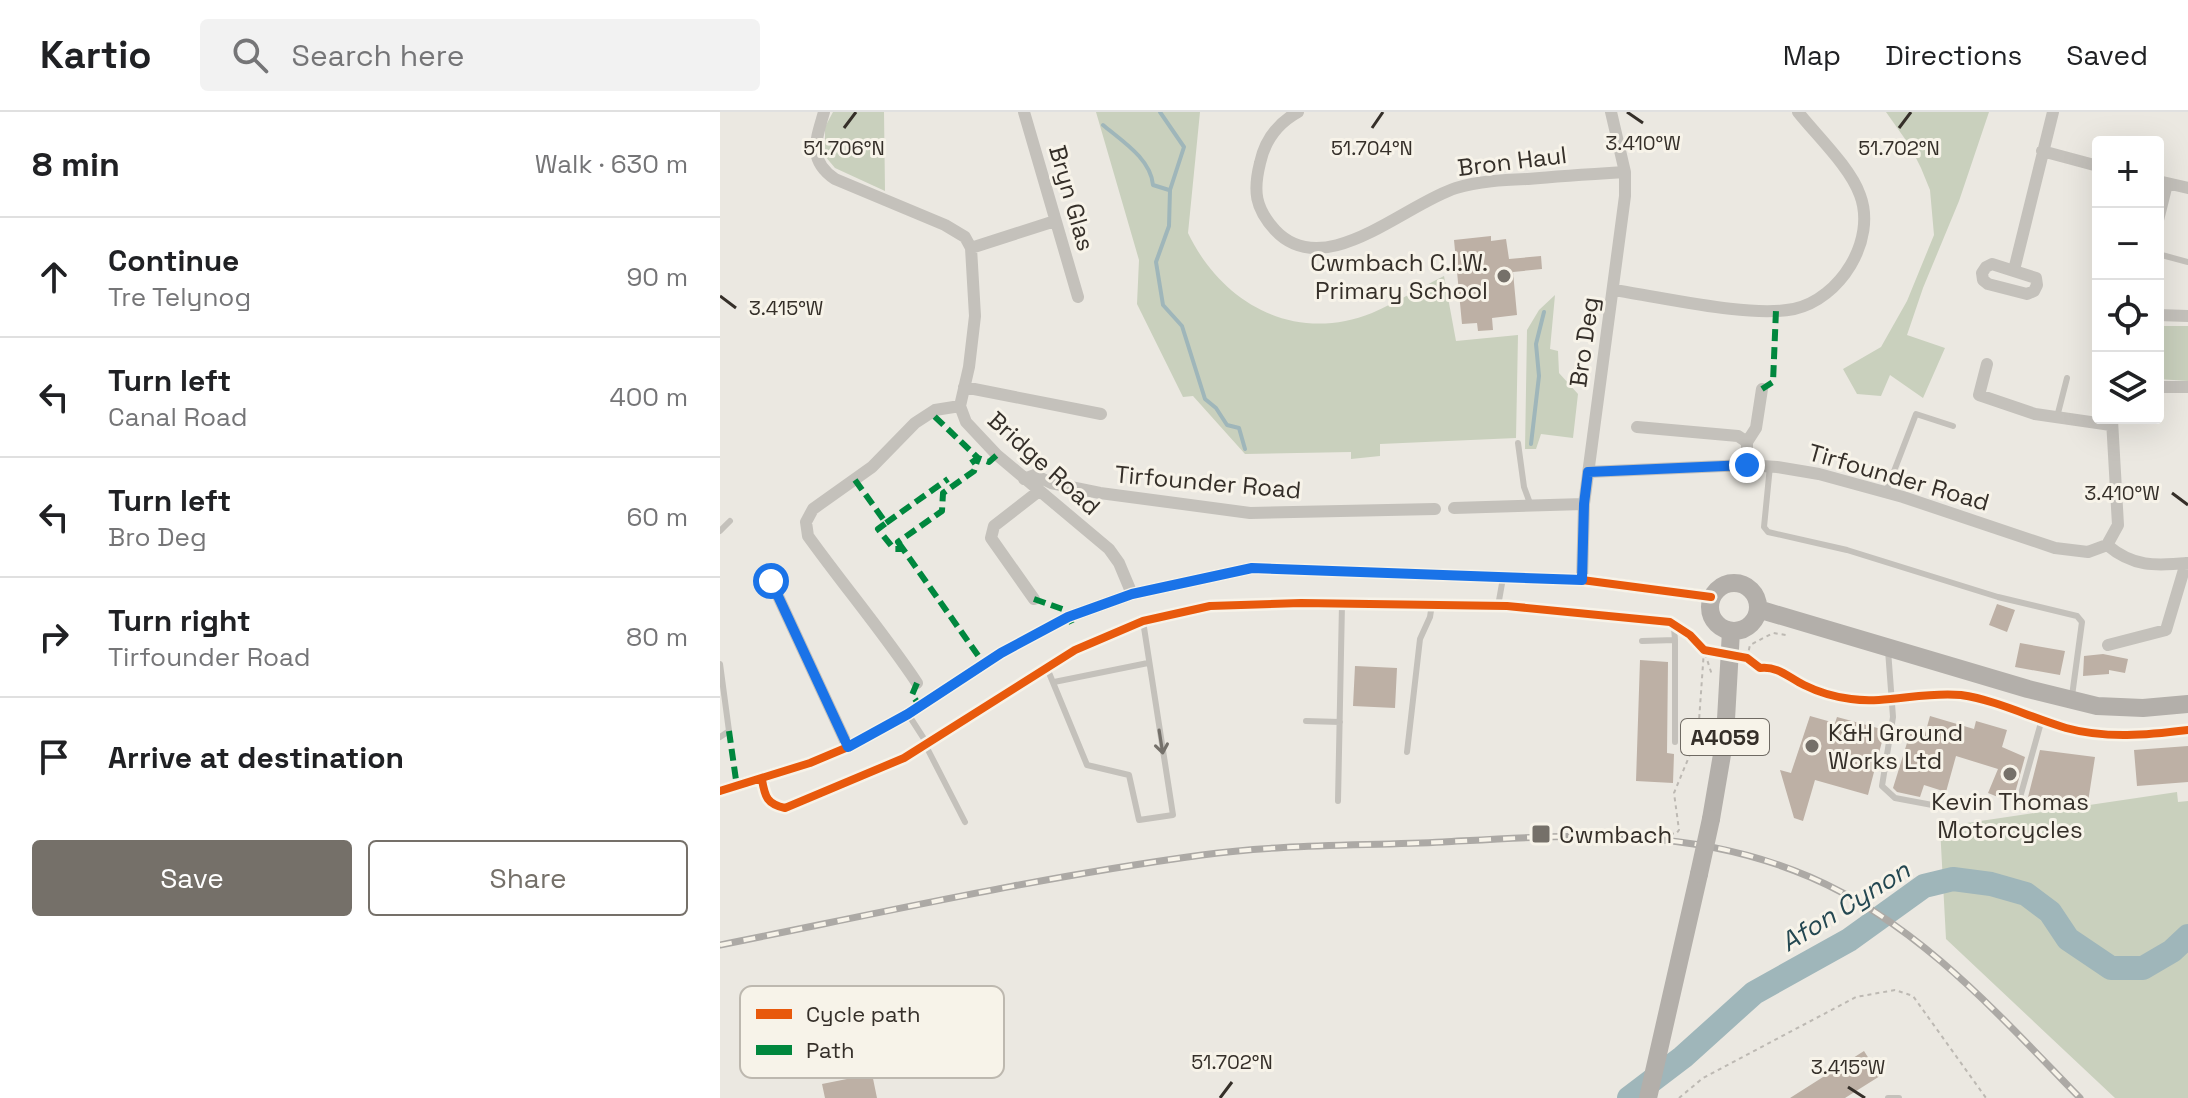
<!DOCTYPE html>
<meta charset="utf-8">
<style>
body{margin:0;font-family:"Space Grotesk",sans-serif;background:#f2f2f2;color:#202124}
.controls{position:absolute;right:24px;top:24px;display:grid;overflow:hidden;border-radius:8px;box-shadow:0 8px 32px #0002}
.controls button{width:72px;height:72px;display:grid;place-items:center;padding:0;border:0;border-bottom:2px solid #e0e0e0;background:#fff;color:#202124;font:40px sans-serif}
.stop{position:absolute;width:24px;height:24px;margin:-18px;border:6px solid #1a73e8;border-radius:50%;background:#fff}
.stop.end{background:#1a73e8;border-color:#fff;box-shadow:0 2px 8px #0008}
.list{margin:0;padding:0;list-style:none}
h2{display:flex;justify-content:space-between;align-items:center;height:104px;margin:0;padding:0 32px;font-size:34px}
h2 small{font-size:26px;font-weight:400;color:#757577}
.list li{display:grid;grid-template-columns:52px 1fr auto;gap:24px;align-items:center;box-sizing:border-box;height:120px;padding:0 32px;border-top:2px solid #e0e0e0}
.list b{display:block;font-size:30px;white-space:nowrap}
.list p{margin:0;font-size:26px;white-space:nowrap;color:#757577}
.list em{font-size:26px;font-style:normal;color:#757577}
.actions{display:flex;gap:16px;padding:24px 32px}
.actions a{flex:1;padding:18px 0;border:2px solid #757069;border-radius:8px;text-align:center;font-size:28px;color:#757069}
.actions .main{background:#757069;color:#fff}
.icon{flex:none;width:44px;height:44px;fill:none;stroke:currentColor;stroke-width:2;stroke-linecap:round;stroke-linejoin:round}
.map{position:relative;flex:none;width:1468px;height:986px;overflow:hidden}
header{display:flex;align-items:center;gap:48px;box-sizing:border-box;height:112px;padding:0 40px;background:#fff;border-bottom:2px solid #e0e0e0}
header strong{font-size:38px}
nav{display:flex;gap:44px;margin-inline-start:auto;font-size:28px}
.search{width:560px;height:72px;background:#f2f2f2;display:flex;align-items:center;gap:20px;box-sizing:border-box;padding:0 28px;border-radius:8px;color:#757577;font-size:30px}
main{display:flex}
aside{flex:1;background:#fff}
.map>svg:first-child{display:block}
.green{fill:#c9d0bd}
.lines{fill:none;stroke-linecap:round;stroke-linejoin:round}
.stream{stroke:#9fb6ba;stroke-width:4}
.river{stroke:#9fb6ba;stroke-width:24}
.building{fill:#bdb0a5}
.path{stroke:#bdb9b3;stroke-width:2;stroke-dasharray:4 4;stroke-linecap:butt}
.service{stroke:#c4c1bb;stroke-width:6}
.minor{stroke:#c4c1bb;stroke-width:12}
.primary{stroke:#b3afaa;stroke-width:18}
.rail-casing{stroke:#aca9a5;stroke-width:7}
.rail{stroke:#f7f3e9;stroke-width:4;stroke-dasharray:12;stroke-linecap:butt}
.primary-bridge{stroke:#b3afaa;stroke-width:18}
.quiet{stroke:#00873e;stroke-width:6;stroke-dasharray:12 6;stroke-linecap:butt}
.cycleway-casing{stroke:#f7f3e9;stroke-width:13}
.cycleway{stroke:#e8590c;stroke-width:8}
.oneway{stroke:#75716b}
.route{stroke:#1a73e8;stroke-width:10}
.ticks{fill:none;stroke:#352f29;stroke-width:3}
.poi-dot{fill:#757069;stroke:#f7f3e9;stroke-width:3}
.labels{text-anchor:middle;dominant-baseline:central;stroke-width:6;stroke-linejoin:round;paint-order:stroke}
.shield{fill:#f7f3e9;stroke:#6f6a63;stroke-width:2}
.shield-label{font-size:22px;font-weight:bold;fill:#352f29}
.street-label{font-size:24px;fill:#352f29;stroke:#f7f3e9}
.poi-label{font-size:24px;fill:#352f29;stroke:#f7f3e9;text-anchor:start}
.water-label{font-size:26px;font-style:italic;fill:#234751;stroke:#f7f3e9}
.key{fill:#f7f3e9;stroke:#bdb8af;stroke-width:2}
.key-label{font-size:22px;fill:#352f29}
.ticks-label{font-size:20px;text-anchor:middle;fill:#352f29;stroke:#f7f3e9;stroke-width:6;stroke-linejoin:round;paint-order:stroke}
</style>
<header>
<strong>Kartio</strong>
<div class="search"><svg class="icon" aria-label="search" viewBox="0 0 24 24"><circle cx="10" cy="10" r="6"/><path d="M15 15l6 6"/></svg>Search here</div>
<nav><a>Map</a><a>Directions</a><a>Saved</a></nav>
</header>
<main>
<aside>
<h2>8 min<small>Walk · 630 m</small></h2>
<ul class="list">
<li><svg class="icon" aria-label="ahead" viewBox="0 0 24 24"><path d="M12 20V5M6 11l6-6 6 6"/></svg><div><b>Continue</b><p>Tre Telynog</p></div><em>90 m</em></li>
<li><svg class="icon" aria-label="left" viewBox="0 0 24 24"><path d="M17 20v-9H6M10 6l-5 5 5 5"/></svg><div><b>Turn left</b><p>Canal Road</p></div><em>400 m</em></li>
<li><svg class="icon" aria-label="left" viewBox="0 0 24 24"><path d="M17 20v-9H6M10 6l-5 5 5 5"/></svg><div><b>Turn left</b><p>Bro Deg</p></div><em>60 m</em></li>
<li><svg class="icon" aria-label="right" viewBox="0 0 24 24"><path d="M7 20v-9h11M14 6l5 5-5 5"/></svg><div><b>Turn right</b><p>Tirfounder Road</p></div><em>80 m</em></li>
<li><svg class="icon" aria-label="arrive" viewBox="0 0 24 24"><path d="M6 21V4h12l-3 4 3 4H6"/></svg><div><b>Arrive at destination</b></div></li>
</ul>
<div class="actions"><a class="main">Save</a><a>Share</a></div>
</aside>
<div class="map">
<svg width="1468" height="986" viewBox="0 0 1468 986">
<rect width="100%" height="100%" fill="#ebe8e1"/>
<path class="green" d="M113,0H164L165,79L115,56L105,44V15Z
M376,0H480L468,121C502,192 575,232 652,201C677,190 700,176 724,164L736,229L798,223L796,326L660,332V344L631,347V340L525,342L473,284L463,285L417,192L419,148Z
M1166,0H1269L1239,89L1203,176L1187,223L1225,236L1203,286L1170,263L1161,284L1137,282L1123,257L1161,235L1187,189L1214,123L1210,78L1201,56L1190,34Z
M835,183L830,237L838,239L839,261L858,282L853,326L821,322L816,337H805L807,218L819,198Z
M1442,214H1468V269L1438,267V217Z
M1457,680L1458,690L1468,689V986H1395L1226,827L1220,715Z"/>
<g class="lines">
<path class="stream" d="M440,0L464,35L450,78L449,114L436,150L443,193L462,214L485,287L496,296L507,313L519,316L525,337
M383,13C402,29 431,47 433,73L449,78
M811,332L819,264L816,232L824,200"/>
<path class="river" d="M909,986L963,945L1034,881L1129,828L1204,774L1233,767L1271,772L1306,782L1330,800L1348,827L1391,856H1423L1452,839L1468,824"/>
</g>
<path class="building" d="M771,124V129L786,127L789,147L821,144L822,157L793,160L797,203L772,206L773,218L758,219L757,211L742,212L734,128Z
M1277,492L1295,498L1287,520L1269,513Z
M1300,531L1345,539L1340,563L1295,555Z
M1383,542L1408,547L1405,561L1389,558V562L1363,564L1364,544Z
M920,548L948,550L947,641L954,642L953,671L916,669Z
M635,554L677,556L675,596L633,594Z
M1090,604L1115,611L1117,605L1165,618L1148,683L1095,668L1083,709L1074,706L1060,658L1071,661Z
M1210,604L1254,617L1256,609L1287,618L1282,635L1305,645L1295,681L1287,678L1283,687L1268,681L1278,657L1236,644L1226,680L1204,673L1200,685L1177,680L1173,676L1191,618L1205,622Z
M1468,634V670L1417,674L1414,638Z
M1320,638L1375,645L1368,690L1341,686L1339,695L1307,689Z
M1144,939L1160,964L1125,986H1070Z
M149,947L157,986H105L102,972L127,967L124,952Z"/>
<g class="lines">
<path class="path" d="M1027,546L1030,533L1053,521L1066,523
M942,721L956,722L959,718L954,681L978,623L984,538L992,563
M959,986L983,966L1136,885L1175,878L1193,884L1266,986"/>
<path class="service" d="M1438,142L1468,150
M1337,305L1347,266
M798,331L804,375L811,394
M1050,354L1044,415L1048,420L1127,438L1278,485L1357,504L1362,510L1352,584
M1166,380L1196,302L1233,314
M0,419L10,409
M778,494L783,466
M922,529L955,528
M1168,538L1173,605L1162,674L1175,686L1223,695
M0,552L9,619L0,625
M1053,555C1093,578 1121,589 1168,587C1193,586 1216,580 1241,583C1277,588 1312,606 1346,616C1386,627 1428,623 1468,618
M327,556L367,653L409,663L419,708L453,703L423,509
M334,570L428,551
M188,602L208,633
M586,609L620,610
M206,634L245,710
M687,640L700,527L710,505L712,492
M42,668C45,685 47,692 65,696L184,646L355,538L423,509L490,494L581,491L787,494L950,510L954,515L955,528V630
M618,689L622,492
M1299,689L1322,607
M1168,986H1179"/>
<path class="minor" d="M104,0C96,28 87,48 115,67L225,113L245,125L251,136L255,204L249,255L240,294L246,310L277,343L389,437L399,451L412,482
M304,0L358,185
M578,0C558,11 545,28 540,51C533,79 535,96 555,118C604,171 685,92 736,76C759,69 785,68 808,67C841,64 873,62 905,60
M1322,39L1378,54
M1438,69L1468,76
M1438,108L1447,72
M251,136L335,109
M1272,152L1316,166L1317,173L1314,179L1307,182L1268,172L1263,168L1262,161L1266,155Z
M1294,158L1333,0
M893,178C943,185 1028,206 1074,197C1120,187 1157,128 1140,83C1130,55 1097,24 1078,0
M1438,203L1468,204
M1267,252L1259,283L1315,302L1391,313
M244,275L381,302
M1438,275H1468
M917,315L1018,324L1027,330
M1027,353V330L1036,316L1042,277
M868,360L1027,353L1057,355L1099,362L1183,385L1335,436L1368,440L1387,433C1413,455 1435,454 1468,451
M304,367L315,363L331,371L380,381L530,401L715,397
M734,396L864,392
M1387,433L1398,413L1392,308
M862,468L864,392L905,84V60L891,0
M51,469L128,635
M314,487L271,426L274,414L319,379
M1388,533L1446,518L1466,451
M197,571C163,520 124,474 88,424L86,410L93,397L152,355L195,311L215,298L240,294
M0,679L90,651L128,635L188,602L281,541L348,505L412,482L532,456L862,468L991,485"/>
<path class="primary" d="M990 495a24 24 0 1 1 48 0a24 24 0 1 1-48 0Z
M1038,497L1308,577L1377,594L1423,596L1468,592
M991,707L1005,625L1011,519
M928,986L979,762"/>
<defs>
<path id="rail" d="M0,833C160,801 320,765 482,743C561,732 642,734 723,730C851,723 969,713 1090,765C1199,812 1279,903 1360,986"/>
</defs>
<use href="#rail" class="rail-casing"/>
<use href="#rail" class="rail"/>
<path class="primary-bridge" d="M979,762L991,707"/>
<path class="quiet" d="M1042,277L1053,270L1056,198
M251,351L258,346L269,350L277,343
M135,368L166,411L158,417L174,437H183L264,552
M166,411L228,367
M183,437L178,430L222,399L223,381L254,359L258,346L211,301
M314,487L345,498L354,516
M197,571L192,583L200,594
M9,619L17,675"/>
<defs>
<path id="cycleway" d="M42,668C45,685 47,692 65,696L184,646L355,538L423,509L490,494L581,491L787,494L950,510L970,523L984,538L1027,546L1040,556C1058,554 1068,565 1084,573C1098,580 1115,585 1131,587C1167,592 1204,579 1241,583C1276,588 1312,606 1346,616C1386,627 1428,623 1468,618
M0,679L90,651L128,635L188,602L281,541L348,505L412,482L532,456L862,468L991,485"/>
</defs>
<use href="#cycleway" class="cycleway-casing"/>
<use href="#cycleway" class="cycleway"/>
</g>
<defs><path id="oneway-shaft" d="M-6 0H5M1.5-3L5.5 0L1.5 3" fill="none" stroke-width="1.6" stroke-linecap="round" stroke-linejoin="round" transform="scale(2)"/></defs>
<use class="oneway" href="#oneway-shaft" transform="translate(441 630) rotate(81)"/>
<g class="lines">
<path class="route" d="M51,469L128,635L188,602L281,541L348,505L412,482L532,456L862,468L864,392L868,360L1027,353"/>
</g>
<path class="ticks" d="M907,0L923,11M124,16L136,0M652,16L663,0M1179,16L1191,0M0,184L16,196M1452,381L1468,393M1128,975L1145,986M500,986L512,970"/>
<g class="poi-dot">
<circle cx="784" cy="164" r="8"/>
<circle cx="1092" cy="634" r="8"/>
<circle cx="1290" cy="662" r="8"/>
<rect x="811" y="712" width="20" height="20" rx="4"/>
</g>
<g class="labels">
<rect class="shield" x="961" y="607" width="88" height="36" rx="6"/>
<g class="shield-label">
<text x="1005" y="625">A4059</text>
</g>
<g class="street-label">
<text transform="translate(792 49) rotate(-7)">Bron Haul</text>
<text transform="translate(352 86) rotate(74)">Bryn Glas</text>
<text transform="translate(864 230) rotate(-82)">Bro Deg</text>
<text transform="translate(324 351) rotate(42)">Bridge Road</text>
<text transform="translate(1179 365) rotate(16)">Tirfounder Road</text>
<text transform="translate(488 370) rotate(5)">Tirfounder Road</text>
</g>
<g class="poi-label">
<text x="768" y="150" text-anchor="end">Cwmbach C.I.W.<tspan x="768" dy="28">Primary School</tspan></text>
<text x="1108" y="620">K&amp;H Ground<tspan x="1108" dy="28">Works Ltd</tspan></text>
<text x="1290" y="689" text-anchor="middle">Kevin Thomas<tspan x="1290" dy="28">Motorcycles</tspan></text>
<text x="839" y="722">Cwmbach</text>
</g>
<g class="water-label">
<text transform="translate(1125 794) rotate(-32)">Afon Cynon</text>
</g>
</g>
<rect x="20" y="874" width="264" height="92" rx="12" class="key"/>
<rect x="36" y="897" width="36" height="10" fill="#e8590c"/>
<rect x="36" y="933" width="36" height="10" fill="#00873e"/>
<g class="key-label">
<text x="86" y="910">Cycle path</text>
<text x="86" y="946">Path</text>
</g>
<g class="ticks-label">
<text x="923" y="38">3.410°W</text>
<text x="124" y="43">51.706°N</text>
<text x="652" y="43">51.704°N</text>
<text x="1179" y="43">51.702°N</text>
<text x="66" y="203">3.415°W</text>
<text x="1402" y="388">3.410°W</text>
<text x="512" y="957">51.702°N</text>
<text x="1128" y="962">3.415°W</text>
</g>
</svg>
<div class="controls">
<button>+</button>
<button>−</button>
<button><svg class="icon" aria-label="locate" viewBox="0 0 24 24"><circle cx="12" cy="12" r="6"/><path d="M12 2v4M12 18v4M2 12h4M18 12h4"/></svg></button>
<button><svg class="icon" aria-label="layers" viewBox="0 0 24 24"><path d="M12 4l9 5-9 5-9-5zM3 14l9 5 9-5"/></svg></button>
</div>
<div class="stop" style="left:51px;top:469px"></div>
<div class="stop end" style="left:1027px;top:353px"></div>
</div>
</main>
